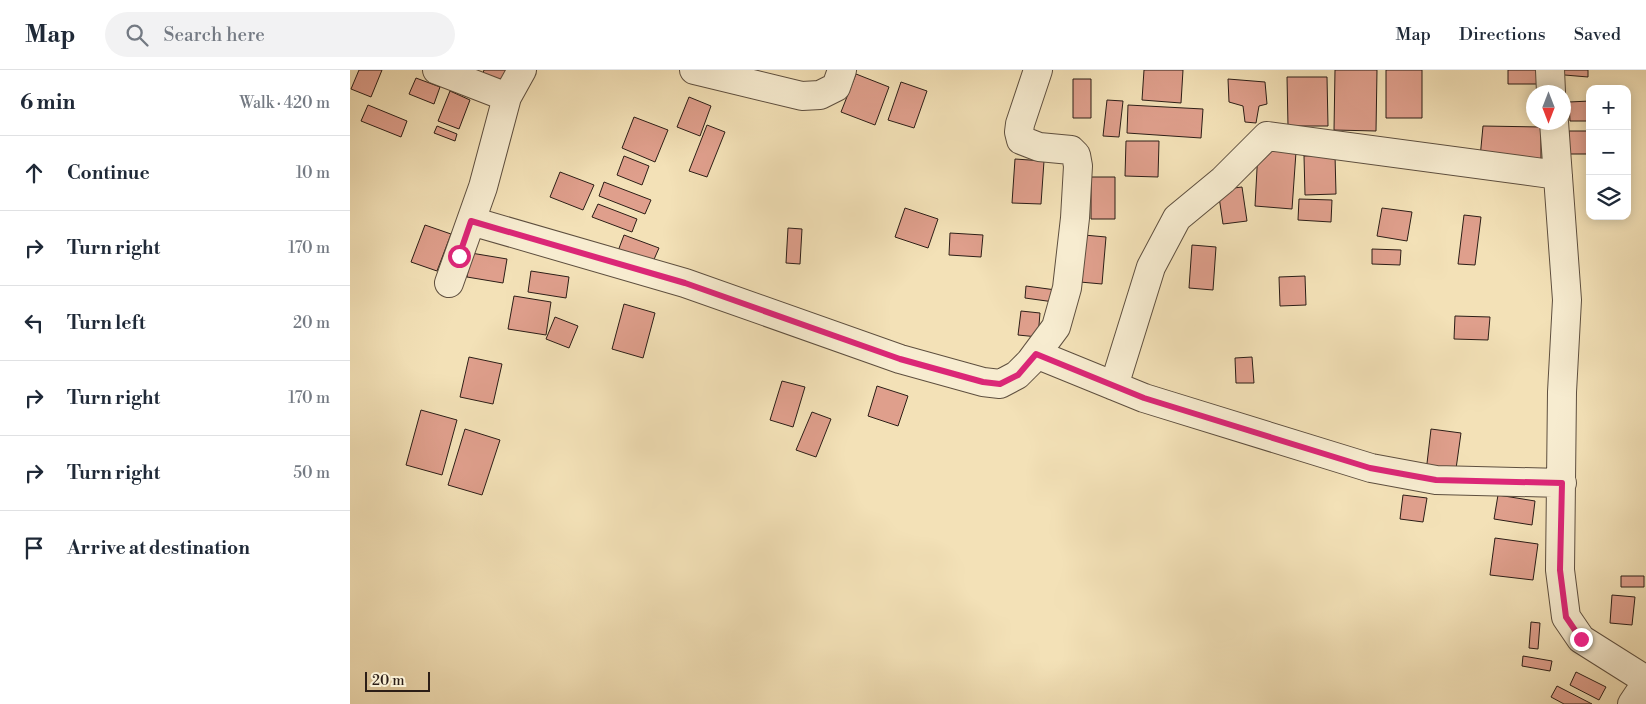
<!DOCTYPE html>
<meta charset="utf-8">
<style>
body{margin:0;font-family:"Libre Bodoni",serif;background:#f2f2f3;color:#1f2937}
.controls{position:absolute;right:15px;top:15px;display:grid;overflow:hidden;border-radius:10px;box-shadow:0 2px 12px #0003}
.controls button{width:45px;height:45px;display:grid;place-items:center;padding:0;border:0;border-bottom:1px solid #e0e1e3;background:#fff;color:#1f2937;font:25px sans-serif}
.compass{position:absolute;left:1176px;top:15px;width:45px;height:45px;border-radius:50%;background:#fff;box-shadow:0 2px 12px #0003;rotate:180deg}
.scale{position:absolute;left:15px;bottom:12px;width:65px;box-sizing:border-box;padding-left:5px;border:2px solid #2c1e17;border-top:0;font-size:14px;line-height:18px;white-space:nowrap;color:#2c1e17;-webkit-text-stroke:4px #f7ecd0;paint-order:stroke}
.stop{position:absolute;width:15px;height:15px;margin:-11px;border:4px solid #db2777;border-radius:50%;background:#fff}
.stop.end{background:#db2777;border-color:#fff;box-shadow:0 1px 5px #0008}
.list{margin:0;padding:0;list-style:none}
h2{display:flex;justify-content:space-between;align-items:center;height:65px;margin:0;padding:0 20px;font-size:21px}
h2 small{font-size:16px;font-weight:400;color:#747a83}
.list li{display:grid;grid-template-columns:32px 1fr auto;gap:15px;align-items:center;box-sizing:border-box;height:75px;padding:0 20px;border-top:1px solid #e0e1e3}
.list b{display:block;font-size:19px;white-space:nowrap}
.list em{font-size:16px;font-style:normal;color:#747a83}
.icon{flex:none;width:28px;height:28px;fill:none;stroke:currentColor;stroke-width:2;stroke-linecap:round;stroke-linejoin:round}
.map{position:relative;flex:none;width:1296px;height:634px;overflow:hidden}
header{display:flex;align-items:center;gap:30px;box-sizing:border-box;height:70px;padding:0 25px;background:#fff;border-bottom:1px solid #e0e1e3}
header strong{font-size:24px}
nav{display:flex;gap:28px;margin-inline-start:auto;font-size:18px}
.search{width:350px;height:45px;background:#f2f2f3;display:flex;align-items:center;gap:12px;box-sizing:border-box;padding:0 18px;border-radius:28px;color:#747a83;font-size:19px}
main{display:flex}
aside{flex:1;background:#fff}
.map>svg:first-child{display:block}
.building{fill:#df9f8c;stroke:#2c1e17}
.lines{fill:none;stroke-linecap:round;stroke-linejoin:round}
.minor-casing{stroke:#5e4f3f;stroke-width:30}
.minor{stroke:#f7ecd0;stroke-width:28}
.route{stroke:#db2777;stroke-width:6}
</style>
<header>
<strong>Map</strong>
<div class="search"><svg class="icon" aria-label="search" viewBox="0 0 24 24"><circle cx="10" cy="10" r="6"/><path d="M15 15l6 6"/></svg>Search here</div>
<nav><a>Map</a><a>Directions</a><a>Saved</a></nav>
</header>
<main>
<aside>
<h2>6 min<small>Walk · 420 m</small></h2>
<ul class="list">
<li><svg class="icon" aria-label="ahead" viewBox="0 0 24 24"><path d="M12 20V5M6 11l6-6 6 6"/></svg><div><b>Continue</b></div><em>10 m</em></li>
<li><svg class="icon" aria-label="right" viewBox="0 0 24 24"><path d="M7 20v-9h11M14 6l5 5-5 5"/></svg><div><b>Turn right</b></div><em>170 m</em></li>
<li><svg class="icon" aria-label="left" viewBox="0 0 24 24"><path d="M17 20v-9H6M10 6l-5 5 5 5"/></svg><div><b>Turn left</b></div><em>20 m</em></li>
<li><svg class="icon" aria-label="right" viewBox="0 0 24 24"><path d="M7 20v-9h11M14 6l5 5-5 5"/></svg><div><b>Turn right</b></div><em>170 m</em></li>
<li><svg class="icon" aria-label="right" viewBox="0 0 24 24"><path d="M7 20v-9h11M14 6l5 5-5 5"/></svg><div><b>Turn right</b></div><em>50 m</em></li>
<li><svg class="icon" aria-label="arrive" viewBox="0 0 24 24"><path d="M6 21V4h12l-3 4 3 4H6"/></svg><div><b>Arrive at destination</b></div></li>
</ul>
</aside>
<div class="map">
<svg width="1296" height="634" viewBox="0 0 1296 634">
<rect width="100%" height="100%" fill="#f3e1b7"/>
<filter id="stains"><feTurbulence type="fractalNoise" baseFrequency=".004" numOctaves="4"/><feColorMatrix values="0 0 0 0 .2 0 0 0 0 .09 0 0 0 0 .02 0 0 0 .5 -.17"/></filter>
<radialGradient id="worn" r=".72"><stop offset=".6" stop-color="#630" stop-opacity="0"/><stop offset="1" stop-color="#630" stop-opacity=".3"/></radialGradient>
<path class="building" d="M9,0H32L21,27L1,19Z
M134,0H158L154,11L133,3Z
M794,0H833L831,33L792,30Z
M985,0H1027L1026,61L984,60Z
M1036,0H1072V48H1036Z
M1158,0H1189V14H1158Z
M1204,0H1238V7L1203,4Z
M506,4L539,17L525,55L491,42Z
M937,7H977L978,56H938Z
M66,8L90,17L84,34L59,24Z
M723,9H741V48H723Z
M878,9L915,12L917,34L909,36L906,53L895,52L893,36L879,32Z
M551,12L577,21L564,58L538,50Z
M100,21L120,30L109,59L88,51Z
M339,27L361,36L350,66L327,57Z
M757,30L773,31L769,67L753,66Z
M1240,31V51H1220L1219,32Z
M18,35L57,51L51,67L11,51Z
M778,35L853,39L851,68L777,63Z
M284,47L318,60L305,92L272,78Z
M357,55L375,62L357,107L339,101Z
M87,56L107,64L105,71L84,63Z
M1133,56L1191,57V89L1130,88Z
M1219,61H1240V84H1219Z
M776,71H809L808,107L775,106Z
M908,80L946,82L942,139L905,136Z
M985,85L986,124L955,125L954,86Z
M274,86L299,96L292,115L267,105Z
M665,89L694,91L691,134L662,133Z
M210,102L244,115L233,140L200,127Z
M741,107H765V149H741Z
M254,112L301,130L295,144L249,126Z
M892,117L897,151L873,154L868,120Z
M949,129L982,130L981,152L948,150Z
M248,134L287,149L282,162L242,147Z
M555,138L588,149L578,178L545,167Z
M1032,138L1062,142L1057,171L1027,166Z
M1114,145L1131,147L1125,195L1108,194Z
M75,155L101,164L87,201L61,192Z
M438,158L452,159L450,194L436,193Z
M600,163L633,165L631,187L599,185Z
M274,165L309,178L302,194L268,181Z
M734,165L756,167L752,214L730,212Z
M842,175L866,177L863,220L839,218Z
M1022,179L1051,180L1050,195L1022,194Z
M121,183L157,189L153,213L117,207Z
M181,201L219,207L216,228L178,222Z
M955,206L956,235L930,236L929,207Z
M676,216L706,220L704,232L675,228Z
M164,226L201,232L196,265L158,259Z
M274,234L305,243L293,288L262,279Z
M671,241L690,243L688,267L668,265Z
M1105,246L1140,247L1138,270L1104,269Z
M205,247L228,256L219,278L196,269Z
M119,287L152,294L143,334L110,327Z
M902,287L904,313H886L885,288Z
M432,311L455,317L443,357L420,350Z
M527,316L558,326L548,356L518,346Z
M71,340L107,350L92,405L56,395Z
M462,342L481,349L466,387L446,380Z
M115,359L150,370L132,425L98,415Z
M1081,359L1111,363L1105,406L1076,402Z
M1053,425L1077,428L1073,452L1050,449Z
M1148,425L1185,431L1182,455L1144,449Z
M1145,468L1188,474L1183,510L1140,505Z
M1271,506H1294V517H1271Z
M1262,525L1285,527L1282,555L1260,553Z
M1181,552L1190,553L1188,579L1179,578Z
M1173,586L1202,591L1200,601L1172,596Z
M1226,602L1256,617L1249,630L1220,615Z
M1207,616L1242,634H1214L1201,627Z"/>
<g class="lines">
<defs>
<path id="minor" d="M87,0L157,27L172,0
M344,0L452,26L470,25L486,17L492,0
M1200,0L1201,22
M1204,52L1217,230L1212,322L1210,500L1216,547L1231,569L1296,610
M121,151L335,213L550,289L633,312L650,314L667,305L680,292L706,257L717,218L725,148L728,96L726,85L721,80L689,77L671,70L669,62L670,54L688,0
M99,213L133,117L157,27
M686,284L794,328L1021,398L1086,410L1212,413
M764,316L801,197L827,148L873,110L917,66L1208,105
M1282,634L1296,613"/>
</defs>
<use href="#minor" class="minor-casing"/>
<use href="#minor" class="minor"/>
</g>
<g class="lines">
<path class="route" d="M109,186L121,151L335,213L550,289L633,312L650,314L668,305L686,284L794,328L1020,398L1086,410L1212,413L1210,500L1216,547L1231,569"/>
</g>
<rect width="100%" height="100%" filter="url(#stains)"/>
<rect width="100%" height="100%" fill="url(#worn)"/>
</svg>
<div class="controls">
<button>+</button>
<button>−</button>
<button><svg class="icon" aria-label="layers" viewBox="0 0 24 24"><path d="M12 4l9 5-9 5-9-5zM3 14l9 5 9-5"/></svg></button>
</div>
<svg class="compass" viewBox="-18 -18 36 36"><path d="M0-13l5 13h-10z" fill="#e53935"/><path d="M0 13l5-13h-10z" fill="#747a83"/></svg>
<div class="scale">20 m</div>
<div class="stop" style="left:109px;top:186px"></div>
<div class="stop end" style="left:1231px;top:569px"></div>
</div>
</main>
